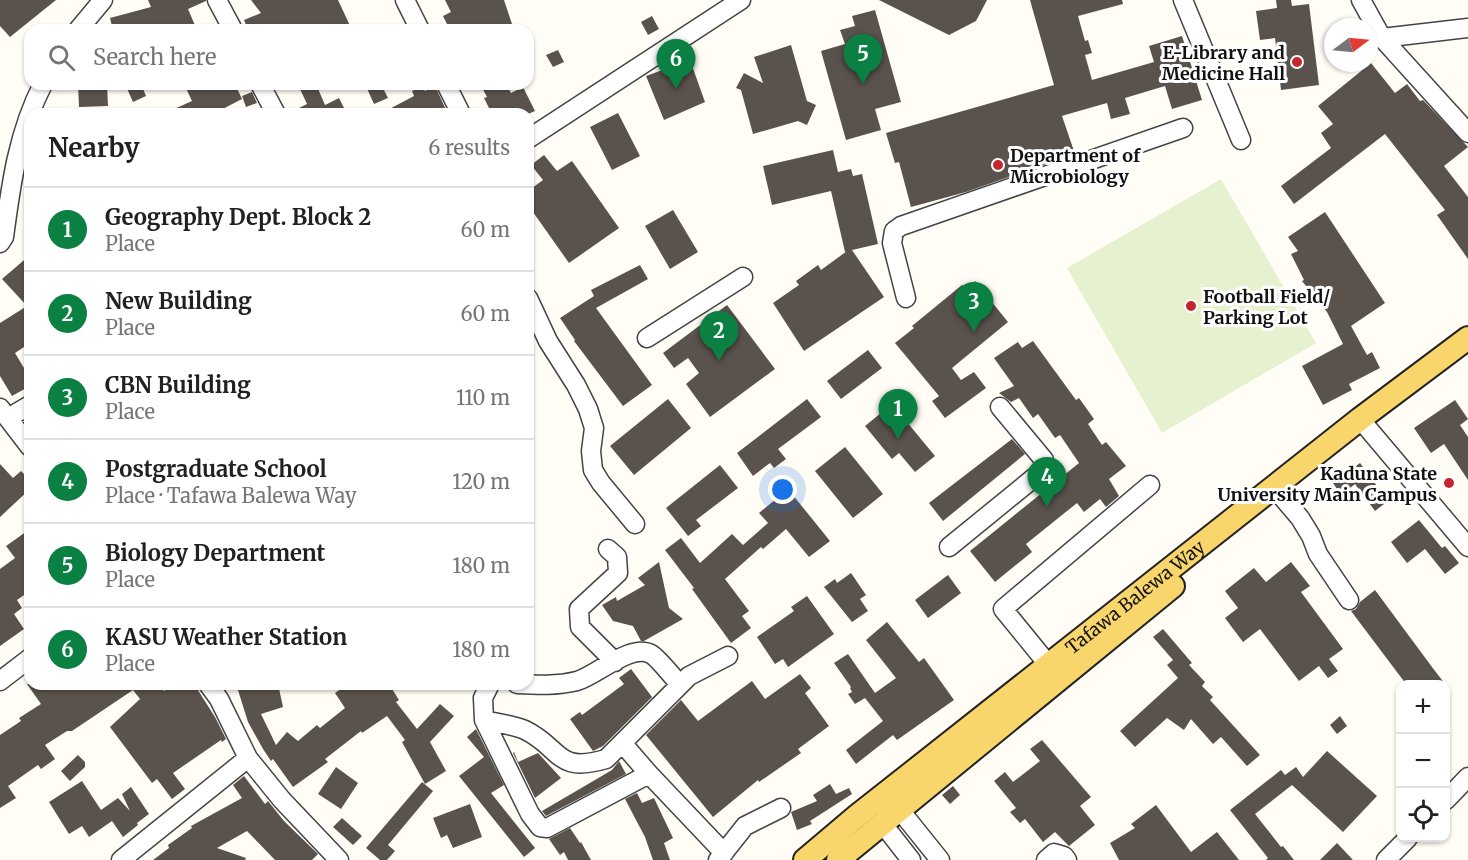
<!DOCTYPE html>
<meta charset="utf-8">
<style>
body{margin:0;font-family:Merriweather,serif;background:#f6f6f6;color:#202124}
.controls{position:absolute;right:18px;bottom:18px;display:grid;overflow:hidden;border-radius:12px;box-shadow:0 2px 4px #0004}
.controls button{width:54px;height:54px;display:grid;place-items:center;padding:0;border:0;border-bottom:2px solid #e0e0e0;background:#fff;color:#202124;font:30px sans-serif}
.compass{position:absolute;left:1324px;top:18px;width:54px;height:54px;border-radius:50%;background:#fff;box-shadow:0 2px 4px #0004;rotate:74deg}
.you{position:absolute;left:783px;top:490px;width:21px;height:21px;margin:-15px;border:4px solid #fff;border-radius:50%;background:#1a73e8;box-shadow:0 0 0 9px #1a73e833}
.badge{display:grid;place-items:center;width:39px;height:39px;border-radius:50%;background:#0b8043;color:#fff;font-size:20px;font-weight:700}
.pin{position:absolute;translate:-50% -50px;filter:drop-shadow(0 2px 3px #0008)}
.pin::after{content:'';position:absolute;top:32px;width:21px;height:18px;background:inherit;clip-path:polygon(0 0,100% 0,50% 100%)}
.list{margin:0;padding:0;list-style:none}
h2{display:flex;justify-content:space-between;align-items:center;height:78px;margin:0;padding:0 24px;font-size:26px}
h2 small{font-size:20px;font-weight:400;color:#757577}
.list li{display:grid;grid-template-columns:39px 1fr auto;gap:18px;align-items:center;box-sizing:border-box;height:84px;padding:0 24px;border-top:2px solid #e0e0e0}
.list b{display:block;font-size:22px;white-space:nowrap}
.list p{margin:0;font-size:20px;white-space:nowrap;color:#757577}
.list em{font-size:20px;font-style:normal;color:#757577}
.icon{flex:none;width:33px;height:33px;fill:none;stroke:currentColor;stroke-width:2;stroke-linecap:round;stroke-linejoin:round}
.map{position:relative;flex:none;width:1468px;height:860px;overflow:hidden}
.search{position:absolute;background:#fff;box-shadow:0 2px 4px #0004;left:24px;top:24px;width:510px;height:66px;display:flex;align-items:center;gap:15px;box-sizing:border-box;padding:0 21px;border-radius:18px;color:#757577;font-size:22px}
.panel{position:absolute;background:#fff;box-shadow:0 2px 4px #0004;left:24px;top:108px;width:510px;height:582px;border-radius:18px}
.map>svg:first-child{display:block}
.pitch{fill:#e6f2cf}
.building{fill:#5a524d}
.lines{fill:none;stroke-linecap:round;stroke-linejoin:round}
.minor-casing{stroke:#444;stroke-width:21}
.major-casing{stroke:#222;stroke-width:26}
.minor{stroke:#fff;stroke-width:18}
.major{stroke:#f9d66b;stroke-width:22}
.poi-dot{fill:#c4262e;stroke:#fff;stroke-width:2}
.labels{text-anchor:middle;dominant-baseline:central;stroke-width:6;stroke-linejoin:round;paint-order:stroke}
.poi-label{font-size:18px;font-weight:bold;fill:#111;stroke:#fff;text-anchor:end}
.street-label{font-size:18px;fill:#111;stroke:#fff}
</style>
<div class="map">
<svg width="1468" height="860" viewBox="0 0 1468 860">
<rect width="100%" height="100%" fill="#fffdf5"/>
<path class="pitch" d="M1221,179L1316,343L1162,433L1067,268Z"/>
<path class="building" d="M0,0H56L10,37L0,26Z
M148,0H206V1L188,9L197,30H113L110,18L151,7Z
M251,0H338L352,30H248L244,20L261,13Z
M445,0H504L514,30H450L443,16L451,12Z
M879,0H987L976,21L949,35Z
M1030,0H1122L1123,4L1078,16L1085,41L1088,40L1092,53L1085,55L1092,80L1154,62L1149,46L1182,36L1202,100L1172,109L1165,86L1125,98L1130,114L1111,119L1107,103L1065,115L1062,116L1075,154L966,192L911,207L899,162L895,163L886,133L1054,85Z
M1276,0H1291L1292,6L1309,4L1319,85L1281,90L1275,38L1260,40L1256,11L1277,8Z
M875,10L901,102L875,109L881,130L846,140L821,51L845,44L840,30L855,26L852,16Z
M652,16L659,29L648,35L641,22Z
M791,45L807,101L816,105L807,125L798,121L753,134L741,90L736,88L744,73L763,83L754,57Z
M558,50L564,62L553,67L546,55Z
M690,60L705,102L664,120L646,76Z
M1371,63L1395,93L1407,84L1420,101L1423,100L1468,147L1444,166L1468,197V259L1437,215L1445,210L1385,134L1294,204L1281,186L1331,148L1321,133L1333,124L1318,106Z
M78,84H107L108,106L79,107Z
M125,84H141L146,96L133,102Z
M184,84H235L242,99L213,114H163L192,101Z
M312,84H316L325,105L339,98L347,114H287L307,104L300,89Z
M365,84H381L388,98L374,104Z
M480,84H506L511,93L523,87L535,111L528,114H492L484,98L487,97Z
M423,86L425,91L435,86L448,114H380L414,96L412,91Z
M252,92L257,103L246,107L242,96Z
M618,113L640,156L612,170L590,127Z
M833,150L838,172L851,169L853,176L862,174L878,244L852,250L884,297L804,351L773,303L799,285L796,281L818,265L821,270L847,251L845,252L831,191L772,205L763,166Z
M544,155L557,171L572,161L619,228L569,263L528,205V191L543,180L531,165Z
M673,210L698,252L670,269L645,226Z
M1325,212L1385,303L1351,326L1367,355L1372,352L1380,368L1349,384L1352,390L1323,405L1302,366L1343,344L1327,312L1302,281L1304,280L1291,254L1298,251L1288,237Z
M30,255V343L15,353L30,378V386L12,396L0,376V323L27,306L2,279Z
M640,265L648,279L596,308L652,385L623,406L574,341L575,340L560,318L594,296L591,290Z
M975,281L1008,322L952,368L961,380L974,372L986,388L945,418L932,401L939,396L895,343L914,328L912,326L962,285L965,289Z
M727,305L775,369L710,417L686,384L699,373L688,358L674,368L663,353Z
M1033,341L1076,400L1079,398L1094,419L1088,424L1102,445L1106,442L1126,466L1109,479L1119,496L1106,507L1100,499L1084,512L1077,503L1026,544L1032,552L995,582L970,551L1079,463L1060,435L1055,438L1038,414L1033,418L1019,398L1011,402L999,393L1014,386L994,358L1018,342L1022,348Z
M868,350L882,368L841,399L827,381Z
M668,399L691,428L634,475L610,446Z
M807,399L821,417L778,449L786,459L774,468L770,463L753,476L737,453Z
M1455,400L1468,419L1460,425L1468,437V480L1444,444L1431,453L1414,428Z
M892,404L935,456L915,472L899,453L892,459L865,426Z
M1012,439L1025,454L943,521L929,503Z
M845,447L883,494L853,518L815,471Z
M1360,463L1388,501L1375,511L1355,484L1341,495L1333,483Z
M0,464L13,478L21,471L30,480V489L0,517Z
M720,465L738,488L696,520L701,526L688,536L666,508Z
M788,489L830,541L809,557L786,529L763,549L761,547L725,579L749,611L742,616L751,628L731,643L692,589L694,588L665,550L681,538L700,563L732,534L743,545L768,523L759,513Z
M1419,520L1442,548L1445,546L1459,563L1445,574L1425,549L1407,563L1391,542Z
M30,529V591L17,600L22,608L14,614L24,629L0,646V569L15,558L6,546Z
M659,562L669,608L683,619L644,641H641L633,626L613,621L602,605L616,597L617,601L645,585L638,578Z
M1291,562L1310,586L1301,592L1343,649L1329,659L1338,671L1328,678L1319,666L1299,681L1260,629L1243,642L1225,618L1238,608L1225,591L1254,568L1266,582Z
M851,573L866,595L860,599L868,611L852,622L824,587L835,579L837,583Z
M948,575L961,593L928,618L915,600Z
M1375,590L1432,667L1445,684H1406L1351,611L1356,609L1360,602Z
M807,596L834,634L788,667L783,659L775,664L757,637L794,611L791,607Z
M887,622L919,662L924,658L954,700L897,740L893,735L856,764L846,750L883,721L865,698L855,704L848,694L852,692L850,688L851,687L834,663L848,654L875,693L896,678L866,640Z
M1163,629L1192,663L1189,665L1205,682L1202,686L1213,697L1210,700L1260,755L1247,766L1221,737L1213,744L1191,719L1184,730L1167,718L1135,747L1120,731L1178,678L1167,665L1173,660L1153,637Z
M631,669L652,697L603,746L593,751L570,719L580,712L582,715L624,684L619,678Z
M800,674L811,688L805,693L829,726L798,749L801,753L759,782L758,780L713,817L646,735L681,700L698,721L752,681L765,699Z
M27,684H159L164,691L176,684H194L215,717L226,739L222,742L221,740L173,773L185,789L172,799L157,779L152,783L110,727L140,699L133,690L72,731H67L45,745L55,759L41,769L38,765L8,786L16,798L0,808V735L21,721L19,718L41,704Z
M245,684H278L283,707L261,714L276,745L287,732L298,741L317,725L320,728L345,708L335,693L348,684H389L399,700L396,702L417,729L440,704L454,716L430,742L446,771L425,784L402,742L405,740L387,716L362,733L361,731L325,759L328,762L293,787L273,759L271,761L263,749L248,722L237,687Z
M1340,716L1347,726L1337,734L1330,725Z
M476,729L504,785L491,793L535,848L524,857L459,776L484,757L467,737Z
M1042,740L1091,797L1080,806L1095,825L1069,846L1055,832L1043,842L1025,819L1020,823L1010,812L1016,808L994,781L1005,772L1013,782L1040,761L1030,749Z
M1327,751L1377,796L1343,832L1292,785L1255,814L1281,847L1283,846L1294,860H1266L1268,858L1230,810L1281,770L1285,775L1296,767L1303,777Z
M514,752L518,762L538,753L561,778L535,798L513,753Z
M78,755L85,762V767L70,781L61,771Z
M619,761L626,774L546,816L542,811L612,770Z
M336,767L358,783L341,809L318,794Z
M244,776L265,804L268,801L284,821L318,854L312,860H275L247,831L217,848L246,858L245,860H153L169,848L168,845L192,828L191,826L242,798L233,785Z
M82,781L101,810L118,798L130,811L122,794L131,787L149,814L137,823L138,825L123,837L112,821L89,837L82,826L69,834L49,802Z
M422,782L433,791L388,845L395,851L387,860H380L366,848Z
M830,784L836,794L849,788L852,794L810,821L812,824L797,830L791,812L817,801L813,795Z
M953,786L960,795L950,804L942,795Z
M637,793L642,803L654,798L673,838L664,843L670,860H653L645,837L625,799Z
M470,804L482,837L453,848L447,835L441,838L433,818Z
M1156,805L1191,852L1217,832L1239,860H1119L1110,843L1135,828L1131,824Z
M342,818L362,836L353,845L333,827Z
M570,828L580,843L581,842L591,860H568L564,852L560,855L549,839Z
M1337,843L1353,860H1320Z"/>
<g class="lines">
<defs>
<path id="minor" d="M217,0L233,30
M405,0L420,30
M1183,0L1241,140
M1361,0L1382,38L1468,133
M78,30L103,0
M1382,38L1468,28
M260,84L276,114
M446,84L461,114
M528,139L741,0
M0,243L4,237C11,184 18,132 43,84
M528,298L548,341L576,385L588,409L594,428L591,451L593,470L601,483L635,524
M906,298L892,243L894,231L901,226L1183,128
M647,338L743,277
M0,408L30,447
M8,418L30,405
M1360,419L1468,547
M1283,498L1300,518L1311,536L1318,554L1349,600
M949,547L1041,472L1045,465L1044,460L1000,407
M608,549L617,557L618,573L579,609L580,627L615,662
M1056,674L1003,609L1150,485
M0,681L30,658
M208,684L219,699L248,758L282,800L339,860
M490,684L483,698L484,720L530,814L540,827L547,828L649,774L724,853
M517,684C537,685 557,686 577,681C597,675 631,643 651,654C657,657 674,678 680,685
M484,720C497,723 513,725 525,730C562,748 555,774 606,759L689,676L728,656
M623,744L649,774
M1446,800L1468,777
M899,809L940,860
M882,823L911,860
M121,860L248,758
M718,860L745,826L781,808
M1046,860L1054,853L1064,856L1067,860
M1386,860L1408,838"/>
<g id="major">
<path id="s1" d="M805,860L857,816L1360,419L1468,338"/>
<path d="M838,860L1173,586"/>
</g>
</defs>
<use href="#minor" class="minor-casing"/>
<use href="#major" class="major-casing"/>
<use href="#minor" class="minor"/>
<use href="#major" class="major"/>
</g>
<g class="poi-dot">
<circle cx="1297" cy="62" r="6"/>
<circle cx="998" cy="165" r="6"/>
<circle cx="1191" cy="306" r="6"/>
<circle cx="1449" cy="483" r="6"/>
</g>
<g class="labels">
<g class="poi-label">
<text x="1285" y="52">E-Library and<tspan x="1285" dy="21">Medicine Hall</tspan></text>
<text x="1010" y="155" text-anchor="start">Department of<tspan x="1010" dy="21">Microbiology</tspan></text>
<text x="1203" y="296" text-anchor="start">Football Field/<tspan x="1203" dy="21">Parking Lot</tspan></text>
<text x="1437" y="473">Kaduna State<tspan x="1437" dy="21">University Main Campus</tspan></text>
</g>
<g class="street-label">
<text stroke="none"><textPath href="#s1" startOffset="422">Tafawa Balewa Way</textPath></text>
</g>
</g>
</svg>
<div class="controls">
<button>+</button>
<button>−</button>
<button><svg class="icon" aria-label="locate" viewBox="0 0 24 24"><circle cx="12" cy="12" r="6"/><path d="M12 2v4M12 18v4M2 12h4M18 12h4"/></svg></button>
</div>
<svg class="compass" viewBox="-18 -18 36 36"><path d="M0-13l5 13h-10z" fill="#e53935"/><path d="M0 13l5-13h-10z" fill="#757577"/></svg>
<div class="you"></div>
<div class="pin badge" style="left:898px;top:439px">1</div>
<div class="pin badge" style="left:719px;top:361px">2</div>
<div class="pin badge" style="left:974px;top:332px">3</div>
<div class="pin badge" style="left:1047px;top:507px">4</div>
<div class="pin badge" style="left:863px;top:84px">5</div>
<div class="pin badge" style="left:676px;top:89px">6</div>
<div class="search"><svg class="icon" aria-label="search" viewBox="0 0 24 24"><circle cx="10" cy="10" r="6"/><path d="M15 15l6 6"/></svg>Search here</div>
<section class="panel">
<h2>Nearby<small>6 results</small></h2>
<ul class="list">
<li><span class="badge">1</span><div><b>Geography Dept. Block 2</b><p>Place</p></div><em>60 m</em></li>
<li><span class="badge">2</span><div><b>New Building</b><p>Place</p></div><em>60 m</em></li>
<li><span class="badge">3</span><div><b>CBN Building</b><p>Place</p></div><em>110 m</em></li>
<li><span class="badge">4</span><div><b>Postgraduate School</b><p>Place · Tafawa Balewa Way</p></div><em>120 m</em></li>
<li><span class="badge">5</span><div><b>Biology Department</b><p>Place</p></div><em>180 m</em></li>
<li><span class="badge">6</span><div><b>KASU Weather Station</b><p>Place</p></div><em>180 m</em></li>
</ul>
</section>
</div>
